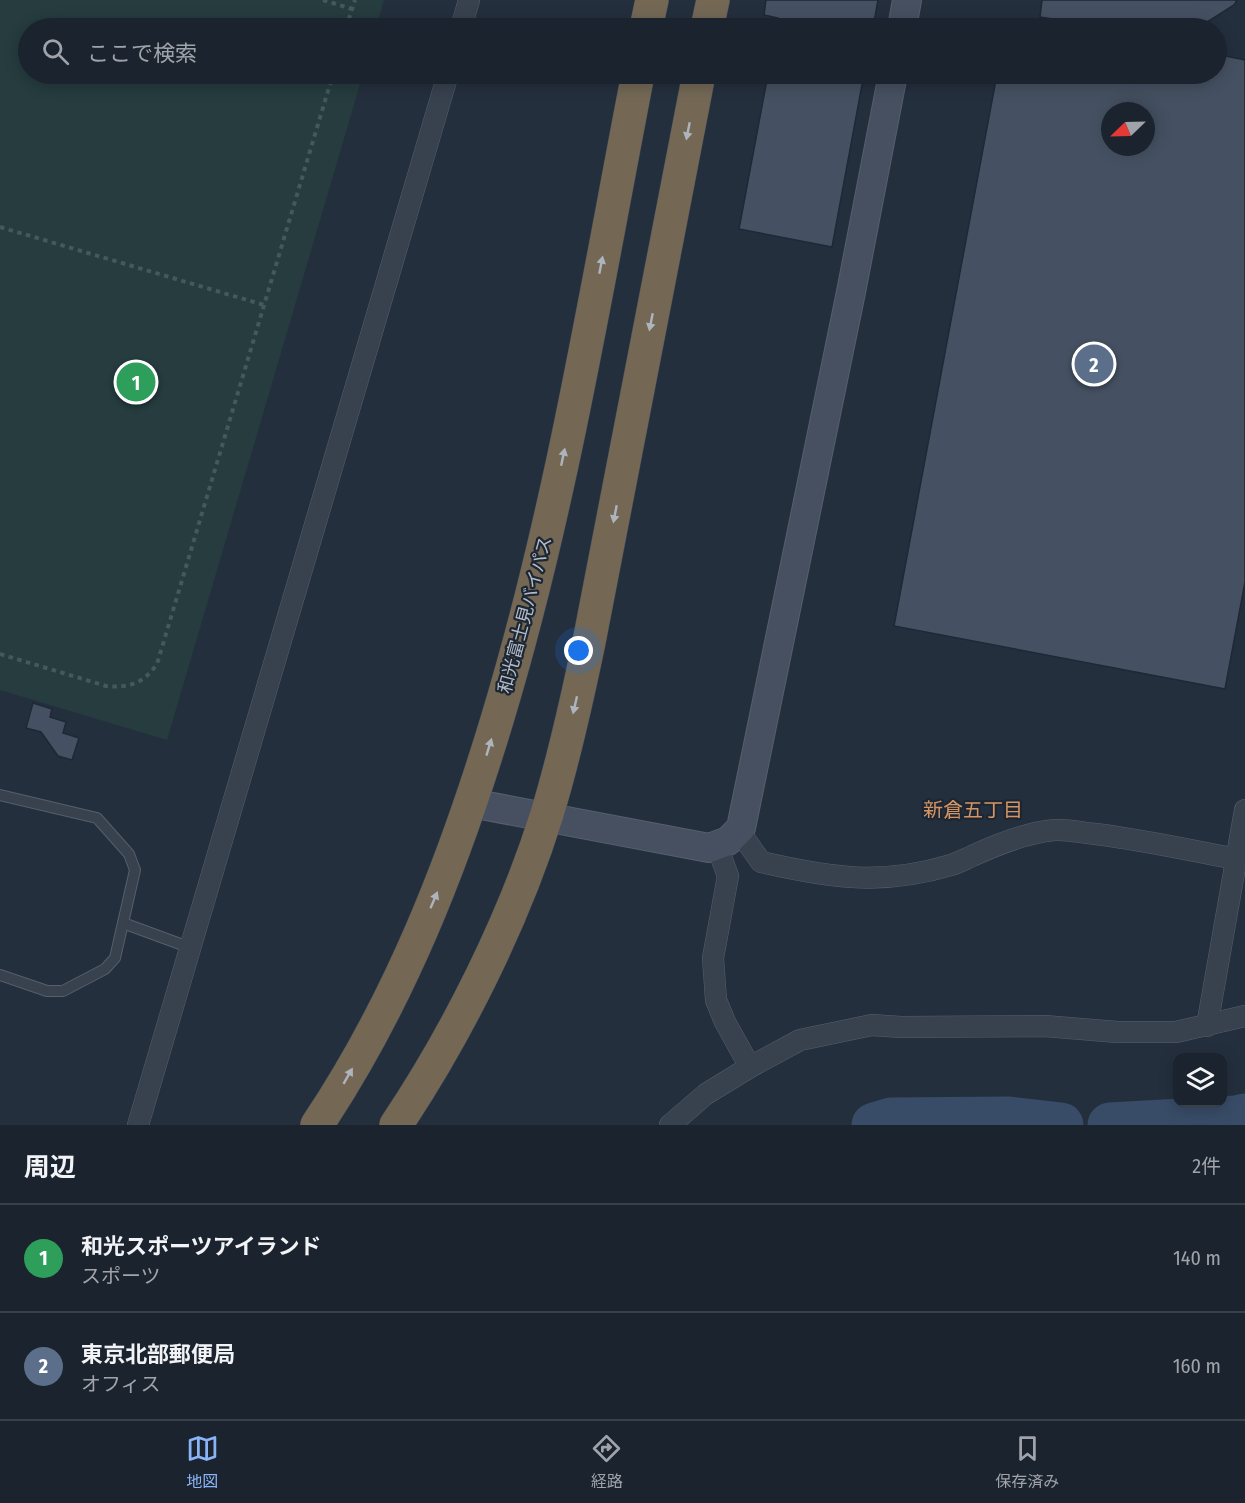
<!DOCTYPE html>
<html lang="ja">
<meta charset="utf-8">
<style>
body{margin:0;font-family:"Fira Sans Condensed","Noto Sans JP",sans-serif;background:#282f3a;color:#f1f3f6}
.controls{position:absolute;right:18px;bottom:18px;display:grid;overflow:hidden;border-radius:12px;box-shadow:0 3px 15px #0003}
.controls button{width:54px;height:54px;display:grid;place-items:center;padding:0;border:0;border-bottom:2px solid #39404a;background:#1b232e;color:#f1f3f6;font:30px sans-serif}
.compass{position:absolute;left:1101px;top:102px;width:54px;height:54px;border-radius:50%;background:#1b232e;box-shadow:0 3px 15px #0003;rotate:247deg}
.you{position:absolute;left:579px;top:651px;width:21px;height:21px;margin:-15px;border:4px solid #fff;border-radius:50%;background:#1a73e8;box-shadow:0 0 0 9px #1a73e833}
.badge{display:grid;place-items:center;width:39px;height:39px;border-radius:50%;background:#8ab4f8;color:#fff;font-size:20px;font-weight:700}
.pin{position:absolute;translate:-50% -50%;border:3px solid #fff;box-shadow:0 2px 6px #0006}
.list{margin:0;padding:0;list-style:none}
h2{display:flex;justify-content:space-between;align-items:center;height:78px;margin:0;padding:0 24px;font-size:26px}
h2 small{font-size:20px;font-weight:400;color:#a0a4aa}
.list li{display:grid;grid-template-columns:39px 1fr auto;gap:18px;align-items:center;box-sizing:border-box;height:108px;padding:0 24px;border-top:2px solid #39404a}
.list b{display:block;font-size:22px;white-space:nowrap}
.list p{margin:0;font-size:20px;white-space:nowrap;color:#a0a4aa}
.list em{font-size:20px;font-style:normal;color:#a0a4aa}
.icon{flex:none;width:33px;height:33px;fill:none;stroke:currentColor;stroke-width:2;stroke-linecap:round;stroke-linejoin:round}
.map{position:relative;flex:none;width:1245px;height:1125px;overflow:hidden}
.search{position:absolute;background:#1b232e;box-shadow:0 3px 15px #0003;left:18px;right:18px;top:18px;height:66px;display:flex;align-items:center;gap:15px;box-sizing:border-box;padding:0 21px;border-radius:33px;color:#a0a4aa;font-size:22px}
.sheet{height:294px;background:#1b232e}
nav{display:flex;justify-content:space-around;align-items:center;box-sizing:border-box;height:84px;border-top:2px solid #39404a;background:#1b232e;font-size:16px;color:#a0a4aa}
nav a{display:grid;justify-items:center;gap:3px}
nav .on{color:#8ab4f8}
.map>svg:first-child{display:block}
.green{fill:#263c3f}
.lines{fill:none;stroke-linecap:round;stroke-linejoin:round}
.river{stroke:#394c67;stroke-width:45}
.building{fill:#455162;stroke:#1f2835;stroke-width:1.5;fill-rule:evenodd}
.lane-casing{stroke:#565f6c;stroke-width:12}
.street-casing{stroke:#565f6c;stroke-width:22}
.secondary-casing{stroke:#565f6c;stroke-width:30}
.highway-casing{stroke:#434c59;stroke-width:34}
.path{stroke:#44595c;stroke-width:4;stroke-dasharray:4.5 4.5;stroke-linecap:butt}
.lane{stroke:#38414e;stroke-width:10}
.street{stroke:#38414e;stroke-width:21}
.secondary{stroke:#465061;stroke-width:28}
.highway{stroke:#746855;stroke-width:33}
.oneway{fill:#aeb4bd}
.labels{text-anchor:middle;dominant-baseline:central;stroke-width:4.5;stroke-linejoin:round;paint-order:stroke}
.street-label{font-size:18px;fill:#b4bcc9;stroke:#1d2633}
.neighbourhood-label{font-size:20px;fill:#d59563;stroke:#1d2633}
</style>
<div class="map">
<svg width="1245" height="1125" viewBox="0 0 1245 1125">
<rect width="100%" height="100%" fill="#242f3e"/>
<path class="green" d="M0,0H384L376,28H28V74H363L167,740L0,690Z"/>
<g class="lines">
<path class="river" d="M874,1125L891,1120L1009,1119L1061,1125
M1110,1125L1236,1118L1245,1116"/>
</g>
<path class="building" d="M766,0H878L873,28H776L778,18L764,15Z
M1042,0H1237L1234,5L1201,26L1192,28H1109L1040,17Z
M1040,21L1081,28H1038Z
M1216,54L1245,60V582L1225,689L894,626L997,74H1014L1029,77L1030,74H1216ZM1110,111H1146V147H1110Z
M768,74H864L832,247L739,229Z
M33,703L52,709L50,717L66,722L63,733L79,738L72,760L58,756L41,732L26,728Z"/>
<g class="lines">
<defs>
<path id="lane" d="M0,795L97,818L129,854L135,870L115,958L105,969L63,991H47L0,975
M123,923L191,948"/>
<path id="street" d="M461,28L469,0
M739,831L761,862C831,878 881,886 951,865C958,863 965,859 972,856C996,845 1028,832 1055,830C1068,829 1083,833 1096,834C1143,840 1189,850 1236,859
M717,846L728,876L713,958L716,1000L725,1022L750,1067
M1207,1026L1245,810
M138,1125L448,74
M670,1125L706,1094L750,1067L800,1040L872,1025L901,1027L1045,1026L1117,1032H1176L1245,1016"/>
<path id="secondary" d="M902,28L907,0
M471,803L709,848L728,841L741,828L851,292L893,74"/>
<path id="highway" d="M646,28L652,0
M707,28L713,0
M317,1125C400,1001 454,862 497,720C561,509 596,290 638,74
M396,1125C457,1034 514,920 547,814C564,758 577,700 589,642L699,74"/>
</defs>
<use href="#lane" class="lane-casing"/>
<use href="#street" class="street-casing"/>
<use href="#secondary" class="secondary-casing"/>
<use href="#highway" class="highway-casing"/>
<path class="path" d="M323,0L352,9
M346,28L355,0
M0,227L264,305
M0,654L106,686C129,688 143,684 157,664L333,74"/>
<use href="#lane" class="lane"/>
<use href="#street" class="street"/>
<use href="#secondary" class="secondary"/>
<use href="#highway" class="highway"/>
</g>
<defs><path id="oneway-solid" d="M-6-.8H1V-3.2L6.5 0L1 3.2V.8H-6Z" transform="scale(1.5)"/></defs>
<g class="oneway">
<use href="#oneway-solid" transform="translate(688 131) rotate(101)"/>
<use href="#oneway-solid" transform="translate(601 265) rotate(-79)"/>
<use href="#oneway-solid" transform="translate(651 322) rotate(101)"/>
<use href="#oneway-solid" transform="translate(563 457) rotate(-78)"/>
<use href="#oneway-solid" transform="translate(615 514) rotate(101)"/>
<use href="#oneway-solid" transform="translate(575 705) rotate(103)"/>
<use href="#oneway-solid" transform="translate(489 747) rotate(-73)"/>
<use href="#oneway-solid" transform="translate(434 900) rotate(-67)"/>
<use href="#oneway-solid" transform="translate(348 1076) rotate(-60)"/>
</g>
<g class="labels">
<g class="street-label">
<text transform="translate(525 615) rotate(-75)">和光富士見バイパス</text>
</g>
<g class="neighbourhood-label">
<text x="973" y="810">新倉五丁目</text>
</g>
</g>
</svg>
<div class="controls">
<button><svg class="icon" aria-label="layers" viewBox="0 0 24 24"><path d="M12 4l9 5-9 5-9-5zM3 14l9 5 9-5"/></svg></button>
</div>
<svg class="compass" viewBox="-18 -18 36 36"><path d="M0-13l5 13h-10z" fill="#e53935"/><path d="M0 13l5-13h-10z" fill="#a0a4aa"/></svg>
<div class="you"></div>
<div class="pin badge" style="left:136px;top:382px;background:#2e9e5b">1</div>
<div class="pin badge" style="left:1094px;top:364px;background:#5c6f8a">2</div>
<div class="search"><svg class="icon" aria-label="search" viewBox="0 0 24 24"><circle cx="10" cy="10" r="6"/><path d="M15 15l6 6"/></svg>ここで検索</div>
</div>
<section class="sheet">
<h2>周辺<small>2件</small></h2>
<ul class="list">
<li><span class="badge" style="background:#2e9e5b">1</span><div><b>和光スポーツアイランド</b><p>スポーツ</p></div><em>140 m</em></li>
<li><span class="badge" style="background:#5c6f8a">2</span><div><b>東京北部郵便局</b><p>オフィス</p></div><em>160 m</em></li>
</ul>
</section>
<nav>
<a class="on"><svg class="icon" aria-label="map" viewBox="0 0 24 24"><path d="M3 6l6-2 6 2 6-2v14l-6 2-6-2-6 2zM9 4v14M15 6v14"/></svg>地図</a>
<a><svg class="icon" aria-label="directions" viewBox="0 0 24 24"><path d="M12 3l9 9-9 9-9-9zM9 14v-3h6M13 9l2 2-2 2"/></svg>経路</a>
<a><svg class="icon" aria-label="saved" viewBox="0 0 24 24"><path d="M7 4h10v16l-5-4-5 4z"/></svg>保存済み</a>
</nav>
